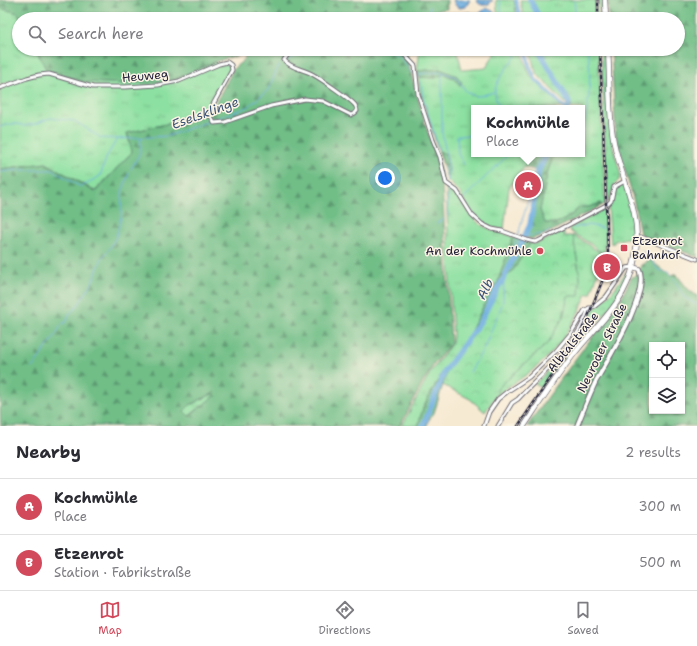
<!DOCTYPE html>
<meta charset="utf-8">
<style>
body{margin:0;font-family:"Shantell Sans",sans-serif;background:#f2f2f3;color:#2b2b33}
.controls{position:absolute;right:12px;bottom:12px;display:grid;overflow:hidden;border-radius:0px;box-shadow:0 1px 3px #0004}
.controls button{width:36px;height:36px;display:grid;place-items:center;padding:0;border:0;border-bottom:1px solid #e1e1e2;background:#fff;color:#2b2b33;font:20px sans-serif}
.you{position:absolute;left:385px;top:178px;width:14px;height:14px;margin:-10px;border:3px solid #fff;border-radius:50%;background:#1a73e8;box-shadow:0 0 0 6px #1a73e833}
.badge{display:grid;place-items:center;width:26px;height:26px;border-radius:50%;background:#d1495b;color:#fff;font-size:13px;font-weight:700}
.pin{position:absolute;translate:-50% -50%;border:2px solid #fff;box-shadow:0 1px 4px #0006}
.popup{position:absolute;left:471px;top:105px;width:114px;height:52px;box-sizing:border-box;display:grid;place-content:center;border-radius:0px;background:#fff;filter:drop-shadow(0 1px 3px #0005);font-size:13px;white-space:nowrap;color:#7c7c81}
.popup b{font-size:15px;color:#2b2b33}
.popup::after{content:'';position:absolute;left:50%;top:100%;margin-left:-8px;border:8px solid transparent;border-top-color:#fff}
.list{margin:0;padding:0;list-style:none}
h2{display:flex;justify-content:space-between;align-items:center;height:52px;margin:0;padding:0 16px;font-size:17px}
h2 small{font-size:13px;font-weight:400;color:#7c7c81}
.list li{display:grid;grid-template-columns:26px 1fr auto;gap:12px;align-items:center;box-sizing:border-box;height:56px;padding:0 16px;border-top:1px solid #e1e1e2}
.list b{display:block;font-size:15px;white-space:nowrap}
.list p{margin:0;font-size:13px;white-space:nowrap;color:#7c7c81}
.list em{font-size:13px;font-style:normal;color:#7c7c81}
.icon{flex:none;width:22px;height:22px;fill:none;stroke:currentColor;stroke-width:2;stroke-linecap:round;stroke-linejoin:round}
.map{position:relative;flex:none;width:697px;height:426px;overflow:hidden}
.search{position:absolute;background:#fff;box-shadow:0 1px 3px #0004;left:12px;right:12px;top:12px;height:44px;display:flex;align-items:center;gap:10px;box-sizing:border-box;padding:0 14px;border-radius:22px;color:#7c7c81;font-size:15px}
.sheet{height:164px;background:#fff}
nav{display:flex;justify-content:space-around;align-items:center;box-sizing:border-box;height:56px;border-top:1px solid #e1e1e2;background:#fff;font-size:11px;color:#7c7c81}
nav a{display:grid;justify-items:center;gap:2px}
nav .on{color:#d1495b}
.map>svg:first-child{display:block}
.grass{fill:url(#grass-tufts);stroke:#57816e}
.forest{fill:url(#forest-firs);stroke:#4a7061;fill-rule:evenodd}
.park{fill:url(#park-crowns);stroke:#57816e}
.water{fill:url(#water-waves);stroke:#48688e}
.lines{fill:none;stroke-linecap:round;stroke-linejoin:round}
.stream{stroke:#6daee1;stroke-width:1}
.canal{stroke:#6daee1;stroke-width:3.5}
.river{stroke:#6daee1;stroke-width:5.5}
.minor-casing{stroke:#6d6870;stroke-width:5}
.tertiary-casing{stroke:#6d6870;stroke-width:6}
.secondary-casing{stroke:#6d6870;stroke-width:6}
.minor{stroke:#fff;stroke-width:3}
.tertiary{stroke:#fff;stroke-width:4}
.secondary{stroke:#fff;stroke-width:4.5}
.rail-casing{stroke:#22223b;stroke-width:2.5}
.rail{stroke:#fcf5e5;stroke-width:1;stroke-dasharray:3;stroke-linecap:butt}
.poi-dot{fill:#d1495b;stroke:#fcf5e5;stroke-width:1.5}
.labels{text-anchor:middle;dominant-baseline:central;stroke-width:3;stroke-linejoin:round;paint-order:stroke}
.street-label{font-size:12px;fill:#22223b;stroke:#fcf5e5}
.poi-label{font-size:12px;fill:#22223b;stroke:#fcf5e5;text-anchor:start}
.water-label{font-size:13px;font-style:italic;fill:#3c5375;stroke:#fcf5e5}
</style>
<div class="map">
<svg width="697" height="426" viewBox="0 0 697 426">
<defs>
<pattern id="grass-tufts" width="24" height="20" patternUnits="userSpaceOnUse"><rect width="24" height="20" fill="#8ce0a1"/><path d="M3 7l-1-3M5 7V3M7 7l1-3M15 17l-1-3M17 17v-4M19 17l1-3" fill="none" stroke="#78c08c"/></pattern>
<pattern id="forest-firs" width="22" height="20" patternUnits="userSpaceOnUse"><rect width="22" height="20" fill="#71be87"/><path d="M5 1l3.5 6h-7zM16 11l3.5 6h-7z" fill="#5c9a70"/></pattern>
<pattern id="park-crowns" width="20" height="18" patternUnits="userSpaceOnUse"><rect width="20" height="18" fill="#8ce0a1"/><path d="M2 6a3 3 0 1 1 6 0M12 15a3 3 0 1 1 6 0" fill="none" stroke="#78c08c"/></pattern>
<pattern id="water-waves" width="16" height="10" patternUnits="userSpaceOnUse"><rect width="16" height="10" fill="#6daee1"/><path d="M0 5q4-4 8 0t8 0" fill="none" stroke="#598db8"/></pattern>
</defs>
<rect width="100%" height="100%" fill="#fcf5e5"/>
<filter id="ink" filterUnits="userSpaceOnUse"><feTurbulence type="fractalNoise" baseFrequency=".025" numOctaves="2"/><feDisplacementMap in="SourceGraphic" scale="8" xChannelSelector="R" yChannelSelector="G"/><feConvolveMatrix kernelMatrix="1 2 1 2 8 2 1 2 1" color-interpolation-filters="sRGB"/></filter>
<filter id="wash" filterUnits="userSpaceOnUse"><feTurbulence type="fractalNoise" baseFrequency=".012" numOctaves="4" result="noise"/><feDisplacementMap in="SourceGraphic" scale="16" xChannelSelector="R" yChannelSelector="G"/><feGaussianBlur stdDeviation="0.9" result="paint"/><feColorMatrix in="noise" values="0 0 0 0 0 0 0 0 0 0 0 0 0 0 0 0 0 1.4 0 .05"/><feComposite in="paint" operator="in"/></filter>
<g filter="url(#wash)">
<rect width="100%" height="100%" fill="#f7ead3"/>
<path class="grass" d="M496,0H514L517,19H498Z
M520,0H596L597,19H524Z
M599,0H604V19H600Z
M0,8L18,13L21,19H19V49H36L46,69L177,78L214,62L219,65L226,64L229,65L231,69L220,87L209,109L203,116L127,133L132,152L95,191L46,163L0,169V89L38,72L0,85Z
M443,13L446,15V19H430L436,15Z
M420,49H457L462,70L486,68L497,49H522L525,62L531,77L563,108H474V154H534L509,188L504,229L493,228L480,220L469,209L460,193L448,181L420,93L418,77L435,78L444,74L454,78L460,85L462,83L440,69L417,71Z
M530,49H598L605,204L601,206L600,203L589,207H580C568,217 562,225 545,223L540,210L548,171L554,154H582V108H572L571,104L564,102L538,75L534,67Z
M601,49H606L613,147L621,176L619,180L614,185L608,203Z
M619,185L624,186L625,187C630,204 634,219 635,236L614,241V243L611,244L608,206C614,200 613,192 619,185Z
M446,187C461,192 465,211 476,221C487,231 500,231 513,237L497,284L494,285L469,335L443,371L423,408L418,426H402L430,373L452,343L453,334L450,288Z
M605,208L606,238L604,253L599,251L594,246L571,232L569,228Z
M573,235L604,255L591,294H587C574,324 560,348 534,369C522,379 508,386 496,396L498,388L548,343L563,317L568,296L580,277Z
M627,271L629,272C617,308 588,330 566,359C550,381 536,404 521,426H520L577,340L587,324L593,310L613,291Z
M561,357L562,358L541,388L535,384Z
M212,394L214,396L189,417L184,411L190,405Z"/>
<path class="forest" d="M0,0H447V9L438,10L429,14L427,19H21L18,13L0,8Z
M608,0H697V257L640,234L634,202L616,138L611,49H678V19H609Z
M36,49H417L407,54L408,63L426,127L437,156L442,183L451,343L434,364L422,384L400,426H1C0,415 0,402 0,390C0,383 2,377 0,371V169L46,163L95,192L132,152L127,133L213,113L215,104L234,68L245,59V56L243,54L214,62L177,78L157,82L124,84L85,82L46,69ZM212,394L214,396L189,416L184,411L190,405Z
M440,69L457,76L462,83L460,85L454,78L444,74L435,78L418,77L417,71Z
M439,151L446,154L449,169L448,176H446Z
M534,154H554L548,171L540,210L545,223C562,225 569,217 580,207H589L601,203V206L544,235L531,239L525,237L531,225L539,171L524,167Z
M513,237L530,242V244L512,272L505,278L497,290L481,322L472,335H469L494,285L497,284Z
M650,260L671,276L676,274L689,290L697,296V426H527L579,354L612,312L619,303L631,278C636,275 639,272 641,265ZM652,345H682V411H652Z
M443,371L447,372L434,413L428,421L427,426H418L423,408Z"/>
<path class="park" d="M564,231V236H573L580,277L579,296H568L563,317L548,343L498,388L496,396L485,412L470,399L443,385L447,372L481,322L497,290L505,278L512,272L530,244L538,243Z"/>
<path class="water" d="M453,0H470L466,7L460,8L455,5Z
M476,0H493C488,7 480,7 476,0Z
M486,8L493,11L495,15V19H480V13Z
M470,12L471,19H456L455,15Z"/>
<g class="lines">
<path class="stream" d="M500,0L502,19
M574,0L576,19
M426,19L430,7
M387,49L400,57L412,73H414
M288,60L308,49
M442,72V133L449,169L448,182
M417,74L442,72L456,77L466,91L470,94L475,96H480L494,92
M420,75L423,97L439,150
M501,108C497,103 495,100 495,93C494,83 509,64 516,57L514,49
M0,127C7,124 17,122 24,126L35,124L50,118L75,121L101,138L117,139
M582,135C588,109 593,75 587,49
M464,164L458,154L457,136L474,135
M444,167L447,179
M131,169C138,156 143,152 140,137
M0,172L20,170H53L79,186H83L100,176L107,156L117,139L168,136L248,107L268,90L279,65
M448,186V216
M530,191L535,168L541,154
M464,198L509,154
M528,201L534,202
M437,223L444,219
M573,228L588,225L603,228
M518,235L529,197
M525,236L545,234L550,231
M641,250L650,257L658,270L668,272L671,277
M674,279L684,297L697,305
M32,368L55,336L61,325L67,321L69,314L76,308L91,285L102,258L110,248L116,237L121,217L122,192L129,173
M470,372L484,348L503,302L504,278L517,238"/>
<path class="canal" d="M516,0L520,19
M526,49L529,65L535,79L565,108"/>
<path class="river" d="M530,0L537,13L535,19
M538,49L569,102L568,108
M423,426L445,371L480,322L497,289L504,278L530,225L539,170L547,154"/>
</g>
</g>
<g filter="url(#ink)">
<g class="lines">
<defs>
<path id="minor" d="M399,49L415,66L418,94L433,140L440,157L446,183L457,191L472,215L482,224L492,229L502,231L527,240L535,242L538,241L608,204L611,201L614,187L625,181
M0,88L27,78L39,75L49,74L93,87H125L158,85L179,81L219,64L227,62L231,65L232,70L211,108L210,114L214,123L225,122L271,106L305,99L323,101L351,115L355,113L357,111C357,108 357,108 355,105C349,98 321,79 312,74C303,69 290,68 284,60L289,53L298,49
M637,237H641L697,259
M484,426L489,412L498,399L508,391L529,377L556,351L571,333L585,310L595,306L606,297L626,268L633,267
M498,426L512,403L518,399C544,371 577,347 589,308"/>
<path id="tertiary" d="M577,426C583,411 589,396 596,381C608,359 650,294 639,269L633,267"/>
<path id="secondary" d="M605,0L606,19
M524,426C540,402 556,377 574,354C590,333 611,315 623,292C636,268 640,239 634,213C629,189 619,167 614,143C608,113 610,79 608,49"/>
</defs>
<use href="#minor" class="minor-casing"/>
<use href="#tertiary" class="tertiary-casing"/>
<use href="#secondary" class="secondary-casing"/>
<use href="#minor" class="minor"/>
<use href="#tertiary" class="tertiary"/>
<use href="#secondary" class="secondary"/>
<defs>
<path id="rail" d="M598,0V19
M585,324L603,279L608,254L600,49
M518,426L577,339L587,319"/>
</defs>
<use href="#rail" class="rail-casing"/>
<use href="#rail" class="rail"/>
</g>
</g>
<g class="poi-dot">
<rect x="620" y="244" width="8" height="8" rx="2"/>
<circle cx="540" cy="251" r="4"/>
</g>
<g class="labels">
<g class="street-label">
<text transform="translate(145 76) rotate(-5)">Heuweg</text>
<text transform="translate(573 342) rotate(-51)">Albtalstraße</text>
<text transform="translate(602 348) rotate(-64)">Neuroder Straße</text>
</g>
<g class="poi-label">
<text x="632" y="241">Etzenrot<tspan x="632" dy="14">Bahnhof</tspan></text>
<text x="532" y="251" text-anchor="end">An der Kochmühle</text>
</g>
<g class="water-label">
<text transform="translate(205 113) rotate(-20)">Eselsklinge</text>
<text transform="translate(485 289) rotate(-63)">Alb</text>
</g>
</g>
</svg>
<div class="controls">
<button><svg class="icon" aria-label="locate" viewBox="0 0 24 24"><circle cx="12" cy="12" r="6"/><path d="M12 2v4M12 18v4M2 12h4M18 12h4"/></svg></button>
<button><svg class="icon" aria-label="layers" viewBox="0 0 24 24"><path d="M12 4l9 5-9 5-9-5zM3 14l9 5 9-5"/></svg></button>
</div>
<div class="you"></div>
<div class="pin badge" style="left:528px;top:185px">A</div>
<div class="popup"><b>Kochmühle</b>Place</div>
<div class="pin badge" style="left:607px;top:267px">B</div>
<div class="search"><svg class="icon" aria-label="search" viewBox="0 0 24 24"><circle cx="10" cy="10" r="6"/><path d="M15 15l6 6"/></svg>Search here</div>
</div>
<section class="sheet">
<h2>Nearby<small>2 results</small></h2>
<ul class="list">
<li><span class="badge">A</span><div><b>Kochmühle</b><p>Place</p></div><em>300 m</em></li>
<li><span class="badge">B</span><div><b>Etzenrot</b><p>Station · Fabrikstraße</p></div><em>500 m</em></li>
</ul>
</section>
<nav>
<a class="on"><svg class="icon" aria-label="map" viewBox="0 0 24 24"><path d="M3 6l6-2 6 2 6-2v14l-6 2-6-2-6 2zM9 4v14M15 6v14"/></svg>Map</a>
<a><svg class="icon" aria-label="directions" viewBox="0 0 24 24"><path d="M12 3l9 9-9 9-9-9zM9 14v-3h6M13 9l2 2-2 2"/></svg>Directions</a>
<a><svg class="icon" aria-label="saved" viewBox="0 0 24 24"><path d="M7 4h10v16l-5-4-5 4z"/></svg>Saved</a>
</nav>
